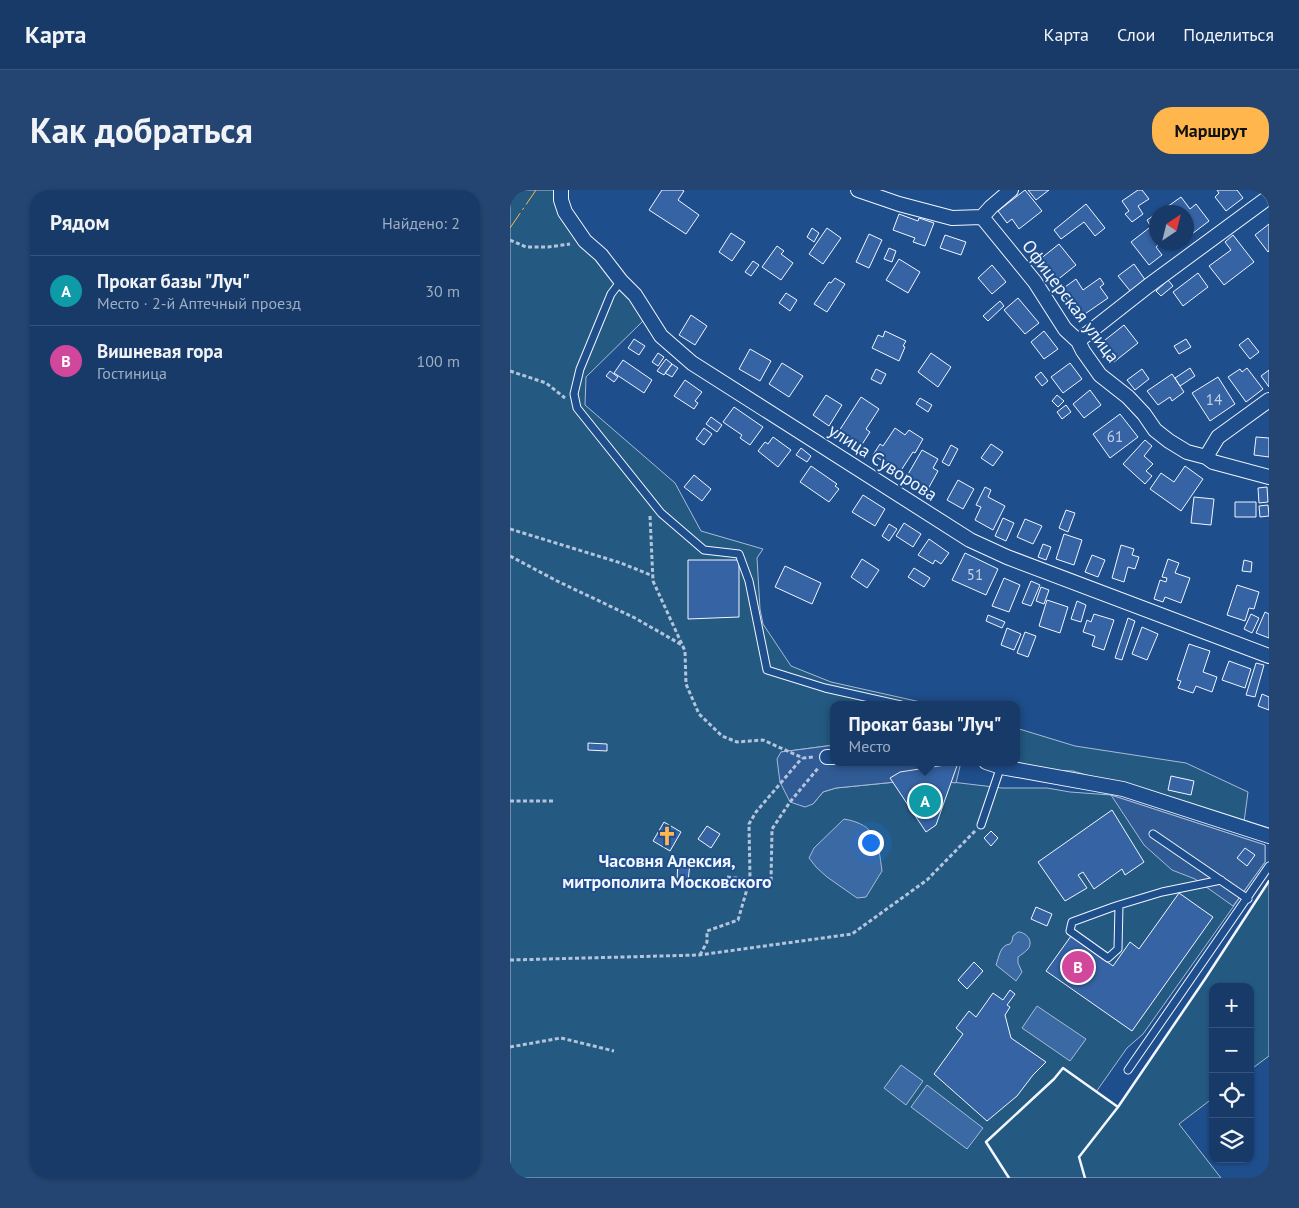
<!DOCTYPE html>
<html lang="ru">
<meta charset="utf-8">
<style>
body{margin:0;font-family:"PT Sans",sans-serif;background:#244571;color:#f1f3f6}
.controls{position:absolute;right:15px;bottom:15px;display:grid;overflow:hidden;border-radius:10px;box-shadow:0 1px 4px #0004}
.controls button{width:45px;height:45px;display:grid;place-items:center;padding:0;border:0;border-bottom:1px solid #36547d;background:#173a69;color:#f1f3f6;font:25px sans-serif}
.compass{position:absolute;left:639px;top:15px;width:45px;height:45px;border-radius:50%;background:#173a69;box-shadow:0 1px 4px #0004;rotate:35deg}
.you{position:absolute;left:360px;top:652px;width:18px;height:18px;margin:-12px;border:4px solid #fff;border-radius:50%;background:#1a73e8;box-shadow:0 0 0 8px #1a73e833}
.badge{display:grid;place-items:center;width:32px;height:32px;border-radius:50%;background:#ffb74d;color:#fff;font-size:16px;font-weight:700}
.pin{position:absolute;translate:-50% -50%;border:2px solid #fff;box-shadow:0 1px 5px #0006}
.popup{position:absolute;left:320px;top:511px;width:190px;height:65px;box-sizing:border-box;display:grid;place-content:center;border-radius:10px;background:#173a69;filter:drop-shadow(0 1px 4px #0005);font-size:16px;white-space:nowrap;color:#9eadc0}
.popup b{font-size:19px;color:#f1f3f6}
.popup::after{content:'';position:absolute;left:50%;top:100%;margin-left:-10px;border:10px solid transparent;border-top-color:#173a69}
.list{margin:0;padding:0;list-style:none}
h2{display:flex;justify-content:space-between;align-items:center;height:65px;margin:0;padding:0 20px;font-size:21px}
h2 small{font-size:16px;font-weight:400;color:#9eadc0}
.list li{display:grid;grid-template-columns:32px 1fr auto;gap:15px;align-items:center;box-sizing:border-box;height:70px;padding:0 20px;border-top:1px solid #36547d}
.list b{display:block;font-size:19px;white-space:nowrap}
.list p{margin:0;font-size:16px;white-space:nowrap;color:#9eadc0}
.list em{font-size:16px;font-style:normal;color:#9eadc0}
.icon{flex:none;width:28px;height:28px;fill:none;stroke:currentColor;stroke-width:2;stroke-linecap:round;stroke-linejoin:round}
.map{position:relative;flex:none;width:759px;height:988px;overflow:hidden;border-radius:20px}
header{display:flex;align-items:center;gap:30px;box-sizing:border-box;height:70px;padding:0 25px;background:#173a69;border-bottom:1px solid #36547d}
header strong{font-size:24px}
nav{display:flex;gap:28px;margin-inline-start:auto;font-size:18px}
.intro{display:flex;align-items:center;justify-content:space-between;box-sizing:border-box;height:120px;padding:0 30px}
h1{margin:0;font-size:35px}
.button{padding:12px 22px;border-radius:20px;background:#ffb74d;color:#111;font-size:18px;font-weight:700}
main{display:flex;gap:30px;padding:0 30px}
aside{flex:1;background:#173a69;border-radius:20px;box-shadow:0 1px 4px #0004}
.map>svg:first-child{display:block}
.green{fill:#245a82;stroke:#a8bbd7}
.parking{fill:#305b95;stroke:#a8bbd7}
.water{fill:#3b69a3;stroke:#a8bbd7}
.building{fill:#3563a3;stroke:#f2f6ff}
.lines{fill:none;stroke-linecap:round;stroke-linejoin:round}
.service-casing{stroke:#f2f6ff;stroke-width:9}
.minor-casing{stroke:#f2f6ff;stroke-width:16}
.path{stroke:#b3c4dc;stroke-width:3;stroke-dasharray:4 2.5;stroke-linecap:butt}
.service{stroke:#1f4e8c;stroke-width:7}
.minor{stroke:#1f4e8c;stroke-width:14}
.wall{stroke:#f2f6ff;stroke-width:2.5}
.power{stroke:#ffb74d;stroke-width:1;stroke-dasharray:18 4 2.5 4;stroke-linecap:butt}
.labels{text-anchor:middle;dominant-baseline:central;stroke-width:4;stroke-linejoin:round;paint-order:stroke}
.number-label{font-size:15px;fill:#c3d1e8}
.street-label{font-size:18px;fill:#f2f6ff;stroke:#1f4e8c}
.poi-label{font-size:18px;font-weight:bold;fill:#f2f6ff;stroke:#1f4e8c}
</style>
<header>
<strong>Карта</strong>
<nav><a>Карта</a><a>Слои</a><a>Поделиться</a></nav>
</header>
<div class="intro"><h1>Как добраться</h1><a class="button">Маршрут</a></div>
<main>
<aside>
<h2>Рядом<small>Найдено: 2</small></h2>
<ul class="list">
<li><span class="badge" style="background:#0f9aa8">A</span><div><b>Прокат базы &quot;Луч&quot;</b><p>Место · 2-й Аптечный проезд</p></div><em>30 m</em></li>
<li><span class="badge" style="background:#d1479c">B</span><div><b>Вишневая гора</b><p>Гостиница</p></div><em>100 m</em></li>
</ul>
</aside>
<div class="map">
<svg width="759" height="988" viewBox="0 0 759 988">
<rect width="100%" height="100%" fill="#1f4e8c"/>
<path class="green" d="M0,0H55L56,12L66,30L128,100L142,118L135,129L76,187L75,215L165,293L191,341L253,359L247,368L250,419L253,434L281,476L321,492L424,515H324V555L271,562L303,614L313,602L326,598L386,592L425,590L492,598H537L560,602L601,605L755,655V672L633,844L617,858L586,902L608,917L695,789L759,691V866L740,880V797H703V908L669,934L711,988H0Z
M506,538L565,556L676,573L738,602L734,632L563,581L540,580L506,572Z"/>
<path class="parking" d="M324,555V572H451L446,593L425,590L386,592L326,598L313,602L303,614L295,617L280,612L270,592L267,569L271,562Z
M601,605L755,655V672L723,716L685,689L662,680L634,655Z"/>
<path class="water" d="M334,629C367,635 368,651 372,681L356,707L347,708L317,687L306,677L299,668L304,658Z
M508,742C516,742 524,751 518,759C515,762 511,765 508,767V773L512,782L506,791L486,775C489,767 490,755 500,754L502,751L503,746Z
M527,816L576,849L560,871L512,838Z
M391,875L413,891L396,915L374,898Z
M417,895L473,938L457,959L401,917Z"/>
<path class="building" d="M152,0H172L174,1L168,10L189,25L176,44L139,20Z
M515,0L532,21L509,39L502,29L497,33L488,21Z
M518,0H539L526,10Z
M628,0H632L639,9L628,16L633,24L622,32L615,24L619,21L612,11Z
M707,0H727L733,8L716,21L705,7L709,3Z
M671,7L680,19L686,14L699,31L678,47L676,45V22H650Z
M576,14L595,38L585,46L574,32L551,49L544,40Z
M389,24L408,31L409,28L424,33L415,56L403,52L405,48L383,40Z
M646,24V33L641,37L637,30Z
M759,34V61L758,62L745,45Z
M302,38L309,43L304,52L297,47Z
M317,38L331,48L313,74L299,64Z
M639,38L646,47V52L651,53L646,57L652,65L639,75L621,52Z
M221,43L235,52L222,71L209,62Z
M359,44L372,50L359,78L346,72Z
M435,45L456,52L451,65L430,58Z
M723,45L744,72L714,95L699,76L721,60L715,52Z
M549,54L566,75L546,91L529,70Z
M267,56L274,61L271,64L283,73L271,90L252,77Z
M379,58L386,61L382,72L374,69Z
M389,69L410,82L398,103L376,90Z
M243,71L249,75L241,86L235,82Z
M624,74L636,91L621,102L608,86Z
M482,75L496,92L482,104L468,88Z
M688,83L698,97L673,116L663,102Z
M325,88L335,94L317,122L304,114L319,92L321,93Z
M590,88L594,94L590,97L598,108L569,128L551,100L566,89L573,100Z
M658,90L663,96L651,106L646,101Z
M276,103L287,110L280,121L269,113Z
M508,108L529,133L515,144L494,120Z
M490,111L494,116L478,131L473,126Z
M181,125L197,136L185,155L169,145Z
M614,135L628,153L604,172L590,154Z
M375,141L396,151L393,156L395,157L389,171L362,158L368,145L373,147Z
M534,141L548,159L534,169L521,152Z
M738,148L749,162L740,169L729,155Z
M124,149L135,156L129,165L118,158Z
M676,149L681,157L669,164L664,156Z
M240,159L261,171L250,191L229,179Z
M148,163L154,167L148,176L142,172Z
M421,163L441,177L428,197L408,182Z
M156,169L162,174L154,185L147,181Z
M113,170L142,190L134,203L104,183Z
M272,173L293,186L279,207L259,194Z
M560,173L572,189L553,203L541,187Z
M162,174L168,178L162,187L155,183Z
M680,178L685,186L670,196L665,188Z
M737,178L753,199L736,212L718,187L730,179L732,182Z
M366,179L376,184L371,194L361,189Z
M632,179L639,189L625,200L617,190Z
M759,180V197L751,186Z
M100,181L108,187L104,192L96,186Z
M531,182L538,191L532,196L525,187Z
M662,184L674,202L662,211L660,207L648,215L637,201Z
M708,187L725,214L700,231L682,203Z
M175,190L192,202L185,211L188,213L184,219L164,206Z
M580,200L591,215L574,228L563,214Z
M316,205L332,215L319,236L303,225Z
M547,205L554,211L548,217L542,211Z
M351,207L369,219L356,239L360,242L351,256L329,241Z
M410,208L422,215L418,222L406,214Z
M556,215L561,222L552,229L547,222Z
M224,217L253,237L240,255L230,248L232,245L213,232Z
M610,224L628,247L600,268L583,244Z
M201,227L212,235L207,242L196,234Z
M194,238L202,244L194,255L186,249Z
M385,238L395,245L399,240L413,249L405,263L403,262L390,282L363,265L370,254L373,256Z
M263,247L281,260L268,277L248,261L255,252L258,254Z
M746,247L759,248V267L744,265Z
M635,250L642,256L634,266L643,274L636,281L642,286L635,294L613,274Z
M481,254L493,262L483,276L471,268Z
M441,255L448,259L439,276L432,272Z
M291,258L301,266L297,272L286,265Z
M412,260L428,269L423,278L428,281L418,299L397,286Z
M301,276L327,294L325,296L329,299L319,312L290,292Z
M675,276L693,289L671,321L640,299L651,283L664,292Z
M184,285L201,299L192,311L174,297Z
M448,290L464,299L453,319L437,310Z
M475,297L481,300L478,307L495,316L483,340L465,330L471,317L466,315Z
M757,297L758,312L749,313L748,298Z
M353,305L375,319L365,336L342,322Z
M684,307L704,309L701,335L681,333Z
M725,312H746V327H725Z
M758,315L759,326L750,327L749,316Z
M556,320L565,323L558,342L549,338Z
M493,328L504,333L496,351L485,346Z
M515,329L532,336L523,354L507,347Z
M394,333L411,344L403,357L386,346Z
M379,334L387,339L379,351L372,346Z
M554,344L572,350L564,375L546,369Z
M419,349L439,363L431,374L425,370L423,374L408,365Z
M533,354L541,357L536,370L528,367Z
M611,355L624,359L622,365L629,367L625,379L618,377L614,392L602,388Z
M455,363L488,379L476,405L442,390Z
M582,365L595,370L588,387L575,382Z
M352,369L369,380L357,398L341,387Z
M658,369L669,373L665,383L680,388L671,413L655,407L653,412L644,409L650,390L656,392L657,388L652,387Z
M178,370H229V427L178,429Z
M734,370L742,372L741,382L732,381Z
M275,376L311,393L302,414L265,397Z
M404,378L420,388L414,397L398,387Z
M494,388L510,395L499,422L482,416Z
M521,391L530,395L521,416L512,413Z
M727,395L749,402L744,419L739,418L735,431L717,425Z
M531,397L539,400L534,414L526,411Z
M537,410L558,417L550,443L529,436Z
M567,411L576,415L571,432L561,429Z
M755,422L759,424V448L746,443Z
M584,424L604,430L594,460L582,456L585,446L573,442L577,430L581,432Z
M741,424L749,428L742,443L734,439Z
M478,425L495,432L492,438L476,431Z
M618,428L625,431L612,470L605,468Z
M632,437L648,444L637,470L622,464Z
M497,438L511,444L504,460L491,455Z
M515,442L526,446L518,467L507,463Z
M679,454L700,461L693,482L707,487L702,502L686,496L683,503L668,498L671,491L667,490Z
M719,471L741,479L735,498L712,490Z
M746,473L754,475L745,507L736,505Z
M752,504L759,507V520L748,516Z
M78,553L97,554V561L78,560Z
M448,573L426,635L416,642L380,588L390,582Z
M661,586L684,591L681,605L658,600Z
M602,620L634,672L615,685L612,679L584,699L573,682L568,685L577,698L555,711L528,672Z
M154,632L171,642L160,661L143,651Z
M197,636L210,644L201,658L188,649Z
M481,641L488,648L481,656L474,648Z
M735,658L745,665L737,676L727,668Z
M168,672L180,673L178,691L167,690Z
M669,703L703,727L622,841L536,781L561,746L603,776L620,752L629,759Z
M526,717L542,724L537,736L521,729Z
M464,772L473,781L457,799L448,790Z
M500,800L505,804L497,815L500,817L495,825L501,848L536,872L523,885L507,906L477,931L424,884L453,844L446,838L459,821L466,827L483,803L493,810Z"/>
<g class="lines">
<defs>
<path id="service" d="M111,91L101,104L70,179L64,204L67,218L151,323L194,360L229,364L239,391L257,480L315,498L391,515
M471,635L491,576
M643,644L738,709
M609,715L608,759L598,768L560,741L562,732L603,717L609,715L652,702L711,690
M618,880L759,676"/>
<path id="minor" d="M51,0V10L55,22L75,51L91,65L111,91L125,105L151,146L182,173L460,350L497,367L759,466
M348,0L389,14L442,28L472,27
M472,27L525,92L555,139L568,151L573,161L590,185L618,207L634,224L645,240L659,251L677,262L696,267L703,272L759,287
M472,27L481,17L501,0
M568,151L638,96L759,7
M696,267L708,247L759,210
M317,567H324
M476,572L491,577L613,599L759,646"/>
</defs>
<use href="#service" class="service-casing"/>
<use href="#minor" class="minor-casing"/>
<path class="path" d="M0,50L16,57H38L60,54
M0,181L36,193L55,208
M140,326L143,391L175,461L176,494L189,524L212,546L227,552L253,550L293,568L304,567
M0,339L111,373L143,386
M0,366L47,391L125,428L172,455
M0,611H44
M217,687L261,692L262,639L280,612L309,577
M190,765L197,752V741L228,730L240,689L239,634L246,622L292,568
M0,770L189,765L342,744L417,690L465,641
M0,857L51,848L104,861"/>
<use href="#service" class="service"/>
<use href="#minor" class="minor"/>
<path class="wall" d="M499,988L476,952L544,889L553,878L608,917
M575,988L569,967L608,917L695,789L759,691"/>
<path class="power" d="M0,38L26,0"/>
</g>
<defs>
<symbol id="church-bare" viewBox="-9 -9 18 18"><path d="M-1.2-6h2.4v3.5h3.3v2.4h-3.3V6h-2.4V-.1h-3.3v-2.4h3.3Z" fill="#ffb74d" stroke="#1f4e8c" stroke-width="2.5" paint-order="stroke"/></symbol>
</defs>
<g fill-rule="evenodd">
<use href="#church-bare" x="143" y="632" width="28" height="28"/>
</g>
<g class="labels">
<g class="number-label">
<text x="704" y="209">14</text>
<text x="605" y="246">61</text>
<text x="465" y="384">51</text>
</g>
<g class="street-label">
<text transform="translate(561 111) rotate(53)">Офицерская улица</text>
<text transform="translate(373 272) rotate(33)">улица Суворова</text>
</g>
<g class="poi-label">
<text x="157" y="670">Часовня Алексия,<tspan x="157" dy="21">митрополита Московского</tspan></text>
</g>
</g>
</svg>
<div class="controls">
<button>+</button>
<button>−</button>
<button><svg class="icon" aria-label="locate" viewBox="0 0 24 24"><circle cx="12" cy="12" r="6"/><path d="M12 2v4M12 18v4M2 12h4M18 12h4"/></svg></button>
<button><svg class="icon" aria-label="layers" viewBox="0 0 24 24"><path d="M12 4l9 5-9 5-9-5zM3 14l9 5 9-5"/></svg></button>
</div>
<svg class="compass" viewBox="-18 -18 36 36"><path d="M0-13l5 13h-10z" fill="#e53935"/><path d="M0 13l5-13h-10z" fill="#9eadc0"/></svg>
<div class="you"></div>
<div class="pin badge" style="left:415px;top:611px;background:#0f9aa8">A</div>
<div class="popup"><b>Прокат базы &quot;Луч&quot;</b>Место</div>
<div class="pin badge" style="left:568px;top:777px;background:#d1479c">B</div>
</div>
</main>
